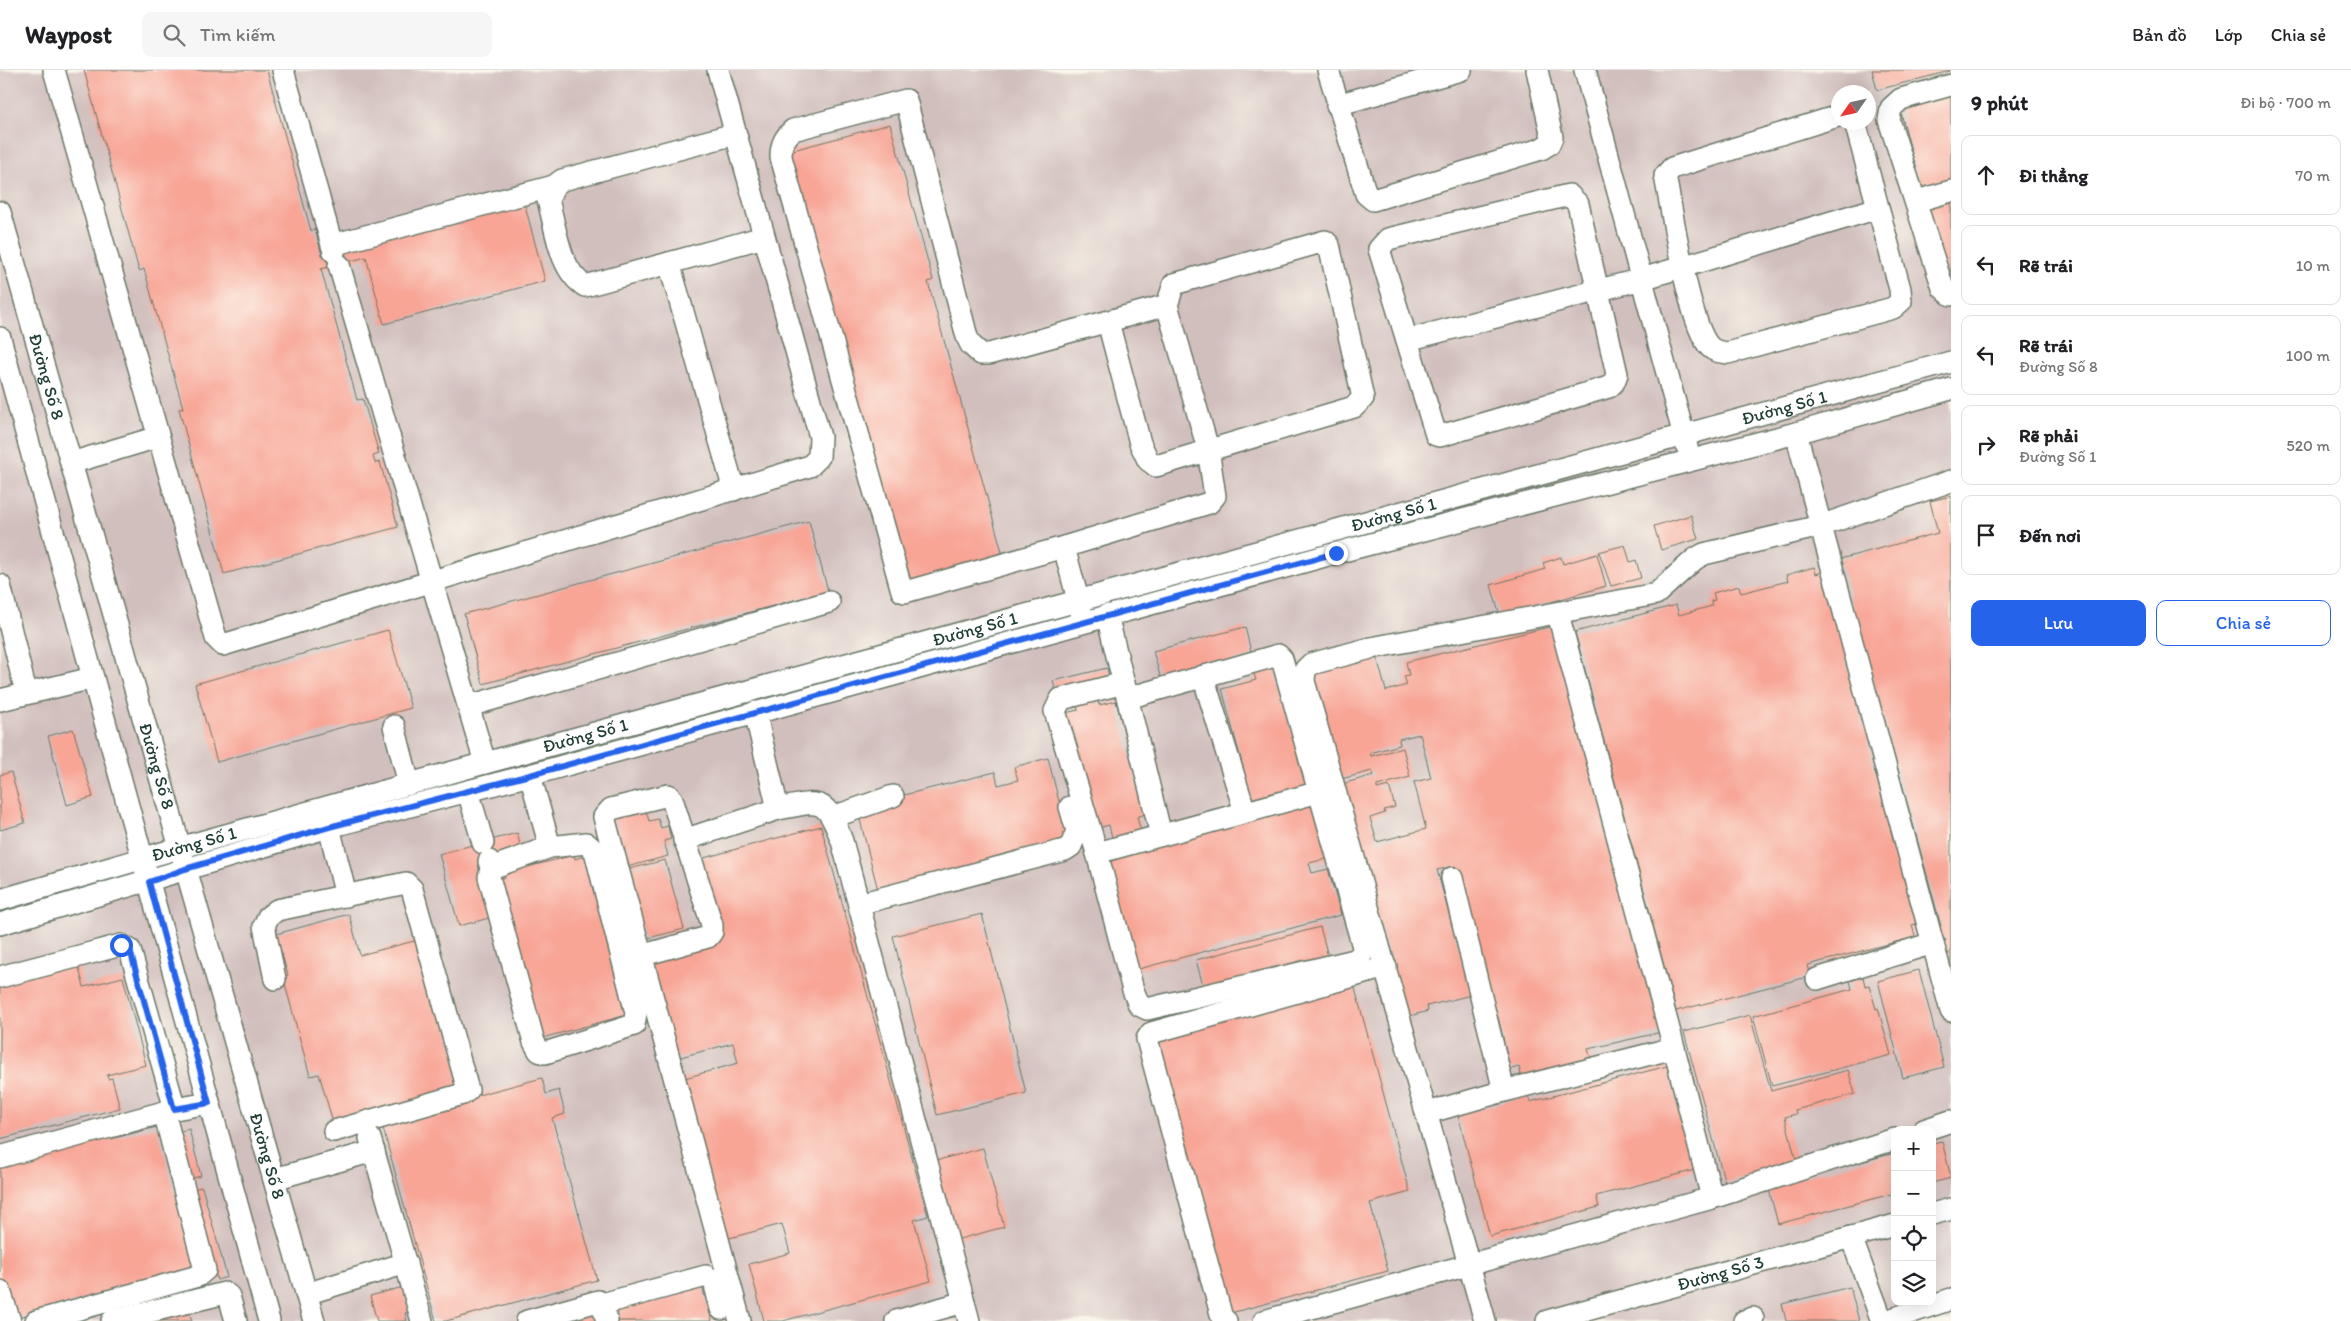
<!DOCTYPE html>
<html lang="vi">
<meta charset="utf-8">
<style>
body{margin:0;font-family:Itim,sans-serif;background:#f6f6f6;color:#202124}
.controls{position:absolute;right:15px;bottom:15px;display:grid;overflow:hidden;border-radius:10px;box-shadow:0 5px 20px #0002}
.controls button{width:45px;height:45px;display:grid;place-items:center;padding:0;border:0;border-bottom:1px solid #e0e0e0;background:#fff;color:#202124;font:25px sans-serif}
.compass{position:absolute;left:1831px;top:15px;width:45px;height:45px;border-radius:50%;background:#fff;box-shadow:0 5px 20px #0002;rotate:236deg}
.stop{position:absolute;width:15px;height:15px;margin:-11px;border:4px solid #2563eb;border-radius:50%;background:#fff}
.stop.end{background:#2563eb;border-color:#fff;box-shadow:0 1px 5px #0008}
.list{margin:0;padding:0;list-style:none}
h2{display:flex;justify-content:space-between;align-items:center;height:65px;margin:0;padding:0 20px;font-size:21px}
h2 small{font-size:16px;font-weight:400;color:#757577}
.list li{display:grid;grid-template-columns:32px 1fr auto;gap:15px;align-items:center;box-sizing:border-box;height:80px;margin:0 10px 10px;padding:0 10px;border:1px solid #e0e0e0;border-radius:10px}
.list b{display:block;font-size:19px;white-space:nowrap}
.list p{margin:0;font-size:16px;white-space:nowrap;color:#757577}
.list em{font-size:16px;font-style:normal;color:#757577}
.actions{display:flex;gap:10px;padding:15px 20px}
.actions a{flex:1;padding:11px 0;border:1px solid #2563eb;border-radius:10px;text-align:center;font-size:18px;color:#2563eb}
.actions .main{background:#2563eb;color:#fff}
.icon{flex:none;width:28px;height:28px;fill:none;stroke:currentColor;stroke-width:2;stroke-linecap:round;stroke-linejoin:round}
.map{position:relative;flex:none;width:1951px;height:1251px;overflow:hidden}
header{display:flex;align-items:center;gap:30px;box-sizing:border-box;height:70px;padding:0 25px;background:#fff;border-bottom:1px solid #e0e0e0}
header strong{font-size:24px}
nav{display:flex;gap:28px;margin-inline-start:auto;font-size:18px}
.search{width:350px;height:45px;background:#f6f6f6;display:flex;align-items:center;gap:12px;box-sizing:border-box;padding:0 18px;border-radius:10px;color:#757577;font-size:19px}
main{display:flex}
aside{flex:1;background:#fff}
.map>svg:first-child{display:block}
.industrial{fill:#d1bfbe;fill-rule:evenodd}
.building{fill:#f8a596;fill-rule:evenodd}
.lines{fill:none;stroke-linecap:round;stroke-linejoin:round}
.minor-casing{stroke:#697767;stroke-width:24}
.minor{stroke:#fff;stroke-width:21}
.route{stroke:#2563eb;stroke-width:6}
.labels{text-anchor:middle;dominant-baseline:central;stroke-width:5;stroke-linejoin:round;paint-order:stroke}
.street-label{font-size:18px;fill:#1f3d34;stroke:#fbf7ec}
</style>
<header>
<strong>Waypost</strong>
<div class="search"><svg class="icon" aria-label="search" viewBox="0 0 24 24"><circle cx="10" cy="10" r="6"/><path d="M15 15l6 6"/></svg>Tìm kiếm</div>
<nav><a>Bản đồ</a><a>Lớp</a><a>Chia sẻ</a></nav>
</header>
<main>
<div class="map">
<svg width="1951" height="1251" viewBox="0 0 1951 1251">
<rect width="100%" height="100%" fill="#fbf7ec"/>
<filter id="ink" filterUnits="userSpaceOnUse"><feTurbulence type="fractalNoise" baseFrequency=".02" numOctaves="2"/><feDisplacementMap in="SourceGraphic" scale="10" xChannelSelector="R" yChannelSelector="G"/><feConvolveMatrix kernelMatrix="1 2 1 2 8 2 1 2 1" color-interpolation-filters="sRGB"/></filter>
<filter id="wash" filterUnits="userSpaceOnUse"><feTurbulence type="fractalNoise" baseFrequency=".0096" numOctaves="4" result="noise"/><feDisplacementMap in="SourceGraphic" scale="20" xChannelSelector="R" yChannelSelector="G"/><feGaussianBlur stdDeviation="1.12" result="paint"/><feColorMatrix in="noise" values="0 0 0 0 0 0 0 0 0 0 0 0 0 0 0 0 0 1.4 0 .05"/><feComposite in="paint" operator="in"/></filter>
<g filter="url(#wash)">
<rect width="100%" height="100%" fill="#f3e2c7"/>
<path class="industrial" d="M0,0H1951V1251H0ZM1838,22H1868V52H1838ZM1895,1060H1932V1232H1895Z"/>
<g id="blocks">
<path class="building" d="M84,0H267L311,161L315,159L322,185L523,128L545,211L384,254L366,187L321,199L357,330L363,329L379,384L373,386L375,393L380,392L398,457L224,504L179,339L183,338L144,199L139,201Z
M1872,0H1950V1L1877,20Z
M1951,21V110L1921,118L1899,35Z
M890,54L933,210L928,212L1005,493L903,521L782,83Z
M1951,123V212L1922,131Z
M1951,426V897L1947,898L1944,886L1949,884L1948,882L1942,884L1939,873L1946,871L1945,869L1938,871L1935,858L1941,856L1840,489L1938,463L1930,431Z
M1691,445L1698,469L1661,480L1654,456Z
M809,451L828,521L483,614L464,544Z
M1625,475L1630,492L1636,490L1641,508L1611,516L1599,482Z
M1597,484L1606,516L1500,547L1491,515L1545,499L1543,493L1561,487L1563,494Z
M1814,497L1816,504L1822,502L1832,541L1835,540L1838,564L1842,563L1849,590L1846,591L1863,656L1865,655L1869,671H1867L1890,757L1893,756L1897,769L1894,770L1895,774L1900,773L1906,797L1901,798L1916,854L1912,855L1915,867L1808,895L1811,906L1676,941L1575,562L1676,535L1679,545L1712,536L1711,531L1715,530L1713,523L1739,516L1741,523L1788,511L1786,505Z
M1553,556L1662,962L1588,979L1592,993L1523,1012L1519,997L1507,1000L1500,973L1504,972L1498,947L1496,948L1455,796L1437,800L1471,925L1427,936L1428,941L1406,947L1342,714L1374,705L1372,701L1341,709L1311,599L1376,584L1386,621L1407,615L1404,606L1409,605L1406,592ZM1420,664L1431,708L1414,712L1426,759L1377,772L1370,748L1385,743L1384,740L1395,737L1389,716L1377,719V716L1410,707L1403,678L1371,686L1370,683L1400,675L1399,669Z
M1245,557L1252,586L1161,609L1153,581Z
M388,560L411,638L217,692L195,614Z
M1272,592L1309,719L1253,734L1222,619L1256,610L1252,598Z
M1107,598L1110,611L1057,625L1053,611Z
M1096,622L1099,635L1116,631L1145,744L1137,747L1142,765L1113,772L1109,755L1095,759L1065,643L1078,640L1075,627Z
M73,659L93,727L67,735L48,666Z
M1048,688L1070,775L879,824L859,746L894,737L896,727L995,702L998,715L1018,710L1014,697Z
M11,702L25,753L0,760V705Z
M1314,728L1330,788L1309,793L1312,803L1328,799L1341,845L1135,900L1104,783Z
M643,731L649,751L658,749L661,758L668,756L671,769L664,771L668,786L627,797L611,740Z
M821,756L928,1146L914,1150L931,1211L783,1251H764L749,1194L790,1183L782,1154L722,1170L678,1010L738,993L733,973L673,989L645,888L721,867L700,789Z
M517,763L522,782L479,794L493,847L459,856L439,784Z
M591,784L634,943L535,970L492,811L505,807L504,803L574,785L575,789Z
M665,790L684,859L644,869L625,800Z
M349,844L360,885L418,870L468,1020L334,1056L319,1004L310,1006L283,907L288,905L276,864Z
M982,844L1026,1023L937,1045L893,866Z
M1320,857L1329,890L1205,923L1196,890Z
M77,891L84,917L123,907L146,995L107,1005L108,1009L112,1008L120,1038L0,1069V911Z
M1919,900L1944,997L1903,1008L1878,911Z
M1863,907L1865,916L1869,915L1876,939L1878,938L1891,985L1772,1016L1753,946L1852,919L1850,911Z
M1353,911L1410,1122L1370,1133L1388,1201L1227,1244L1152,964Z
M1750,945L1771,1021L1848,1000L1855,1024L1795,1040L1796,1044L1785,1047L1797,1094L1725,1113L1684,962Z
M1667,996L1695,1100L1596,1126L1599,1137L1490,1166L1458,1045L1528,1026L1530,1032Z
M542,1008L546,1024L559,1020L565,1044L552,1048L597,1210L446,1251H436L381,1051Z
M157,1057L195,1199L149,1213L11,1249L0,1208V1095L110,1066L111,1069Z
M189,1059L201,1106L186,1110L174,1063Z
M1942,1071L1951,1108L1932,1113V1073Z
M983,1078L1004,1157L952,1171L931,1092Z
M1895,1083V1123L1778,1154L1768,1116Z
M202,1117L227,1207L217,1210L192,1119Z
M403,1217L410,1242L405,1243L407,1251H377L370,1226Z
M702,1217L712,1251H611L609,1242Z
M1850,1217L1859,1251H1786L1782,1234Z
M594,1236L599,1251H540Z
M188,1238L192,1251H152Z"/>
</g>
</g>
<g filter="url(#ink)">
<use href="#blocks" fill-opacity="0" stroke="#697767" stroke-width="1"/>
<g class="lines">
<defs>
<g id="minor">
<path d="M54,0L216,568L223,575L810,396L819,387L820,367L718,0"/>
<path d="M283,0L334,182"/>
<path d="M1328,0L1366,124L1373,130L1541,79L1549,74L1552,67L1537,0"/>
<path d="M1585,0L1687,377"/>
<path d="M1951,15L1901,29L1891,38L1889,50L1943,218L1951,225"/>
<path d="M1337,35L1461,0"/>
<path d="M1838,46L1672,98L1665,106C1672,139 1689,257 1710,277C1715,282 1721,282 1728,283L1893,238L1901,231L1900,219L1855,52"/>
<path d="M735,64L562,110L554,116L548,130C556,158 559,200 585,216L764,167"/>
<path d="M1569,125L1578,134L1617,304L1614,312L1609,317L1440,366L1436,365L1379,179L1388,169Z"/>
<path d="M1917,131L1951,121"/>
<path id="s1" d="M0,142L314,1251"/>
<path d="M332,175L554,116"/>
<path d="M669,193L734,420"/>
<path d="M339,195L485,693"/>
<path d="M0,268L269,1251"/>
<path d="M1407,270L1642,209L1878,138"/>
<path d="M1796,363L1951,941"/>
<path d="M71,393L158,367"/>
<path d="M1064,477L905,522L902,521L781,87C781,75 784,68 793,60L906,30L967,267L971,275L981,284H989L1167,235"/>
<path d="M0,515L26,623"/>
<path d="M1558,544L1674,978"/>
<path d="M1082,545L1064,477L1209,433L1215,426L1208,379L1167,235L1174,214L1325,171L1329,175L1363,328L1354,337L1156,396L1148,390L1140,373L1108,252"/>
<path d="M1107,545L1161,765"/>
<path d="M1203,606L1245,742"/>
<path d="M1124,613L1061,629L1055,641L1097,783L1319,722L1282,589L1278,585L1128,628"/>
<path d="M0,630L93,608"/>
<path d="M469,636L829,532"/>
<path d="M394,656L409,714"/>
<path d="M530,705L550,777"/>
<path d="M468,721L483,773"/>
<path d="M778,739C821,731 825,726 842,771L969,1251"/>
<path d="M833,747L893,726"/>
<path d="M329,757L346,826"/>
<path d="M684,770L778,739L755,642"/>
<path d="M1097,783L1133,920L1139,935L1147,939L1355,890L1362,884L1363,877L1319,722"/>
<path d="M489,791L491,798L489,807L534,972L539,981L545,983L634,955L636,943L595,781L586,773L550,777L491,798"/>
<path id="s2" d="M0,830L179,778L485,693L1951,292"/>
<path d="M859,834L1065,780L1071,776L1077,761L1070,737"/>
<path d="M0,854L329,757L530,705L1336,483L1796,363L1951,319"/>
<path d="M640,886L708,867L712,862V855L672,729L668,725L611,739L604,747L740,1251"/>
<path d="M0,907L121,875L130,880L175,1039"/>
<path d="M275,909L264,856L268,847L277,840L406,813L412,819L468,1020L463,1024L334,1061"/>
<path d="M1817,909L1933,873"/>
<path d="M1504,1021L1674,978L1712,1128"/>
<path d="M1427,1043L1504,1021L1452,808"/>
<path d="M1924,1060L1951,1051"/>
<path d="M370,1068L422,1251"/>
<path d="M0,1087L175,1039L209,1033"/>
<path d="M274,1109L374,1081"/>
<path d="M1932,1144L1951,1139"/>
<path d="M1851,1167L1882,1251"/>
<path d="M0,1221L10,1251"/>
<path d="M306,1224L406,1193"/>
<path d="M602,1234L706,1206L714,1211L721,1239"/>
<path d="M36,1251L198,1206L205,1200L164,1042"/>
<path d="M112,1251L225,1223L229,1226L236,1251"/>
<path d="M527,1251L598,1231L602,1234L607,1251"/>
<path d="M896,1251L964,1232"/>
<path d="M1226,1251L1222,1248L1147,969L1151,963L1386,897"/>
<path d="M1264,1251L1712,1128L1895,1069"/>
<path d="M1485,1251L1304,611L1305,600L1311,594L1371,578L1656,524L1695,489L1704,484L1820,456L1951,411"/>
<path id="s3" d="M1547,1251L1895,1155"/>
<path d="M1744,1251L1753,1248"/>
<path d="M1886,1251L1951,1229"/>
</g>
</defs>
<use href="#minor" class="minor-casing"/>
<use href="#minor" class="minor"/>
</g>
</g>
<g class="lines" filter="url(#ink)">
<path class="route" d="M121,875L130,880L174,1039L209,1033L149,812L185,799L329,757L530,705L1336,483"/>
</g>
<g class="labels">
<g class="street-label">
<text stroke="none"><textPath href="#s1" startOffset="171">Đường Số 8</textPath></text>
<text stroke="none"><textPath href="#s2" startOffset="1851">Đường Số 1</textPath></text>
<text stroke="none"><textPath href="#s2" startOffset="1446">Đường Số 1</textPath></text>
<text stroke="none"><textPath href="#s2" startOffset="1012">Đường Số 1</textPath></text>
<text stroke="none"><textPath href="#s2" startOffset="608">Đường Số 1</textPath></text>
<text stroke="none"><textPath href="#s1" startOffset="576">Đường Số 8</textPath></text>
<text stroke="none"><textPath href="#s2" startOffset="202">Đường Số 1</textPath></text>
<text stroke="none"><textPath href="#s1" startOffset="981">Đường Số 8</textPath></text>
<text stroke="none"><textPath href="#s3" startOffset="180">Đường Số 3</textPath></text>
</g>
</g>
</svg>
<div class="controls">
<button>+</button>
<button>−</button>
<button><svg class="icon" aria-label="locate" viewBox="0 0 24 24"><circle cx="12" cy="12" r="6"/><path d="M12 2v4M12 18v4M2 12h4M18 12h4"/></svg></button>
<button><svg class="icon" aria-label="layers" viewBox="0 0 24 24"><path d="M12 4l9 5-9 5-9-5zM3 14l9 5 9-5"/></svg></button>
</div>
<svg class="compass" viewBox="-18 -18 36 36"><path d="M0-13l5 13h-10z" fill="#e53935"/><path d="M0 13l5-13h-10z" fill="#757577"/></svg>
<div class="stop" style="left:121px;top:875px"></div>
<div class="stop end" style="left:1336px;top:483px"></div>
</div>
<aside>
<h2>9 phút<small>Đi bộ · 700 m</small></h2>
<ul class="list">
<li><svg class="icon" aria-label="ahead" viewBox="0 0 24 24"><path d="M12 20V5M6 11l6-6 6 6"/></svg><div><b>Đi thẳng</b></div><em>70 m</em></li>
<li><svg class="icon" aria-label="left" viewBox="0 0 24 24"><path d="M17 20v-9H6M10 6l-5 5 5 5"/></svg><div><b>Rẽ trái</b></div><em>10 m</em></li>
<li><svg class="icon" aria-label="left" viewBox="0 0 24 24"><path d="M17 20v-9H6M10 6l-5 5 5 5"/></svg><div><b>Rẽ trái</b><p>Đường Số 8</p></div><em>100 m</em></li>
<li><svg class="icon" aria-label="right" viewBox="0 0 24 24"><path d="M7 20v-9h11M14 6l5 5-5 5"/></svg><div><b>Rẽ phải</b><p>Đường Số 1</p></div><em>520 m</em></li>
<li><svg class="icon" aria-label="arrive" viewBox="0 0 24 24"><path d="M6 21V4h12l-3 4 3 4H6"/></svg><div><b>Đến nơi</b></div></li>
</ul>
<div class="actions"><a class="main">Lưu</a><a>Chia sẻ</a></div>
</aside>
</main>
